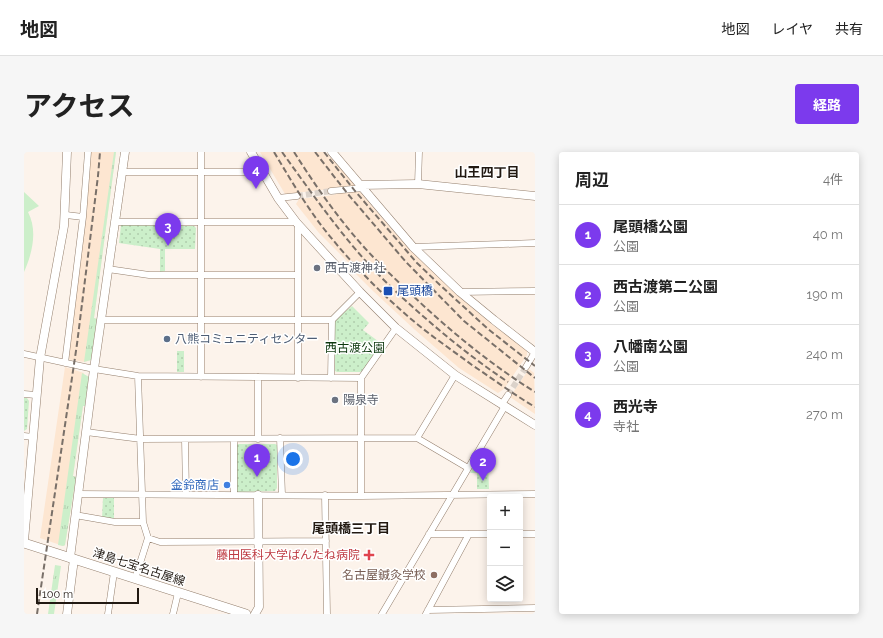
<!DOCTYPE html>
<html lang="ja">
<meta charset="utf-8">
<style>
body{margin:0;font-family:Raleway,"Noto Sans JP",sans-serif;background:#f6f6f6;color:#222}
.controls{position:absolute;right:12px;bottom:12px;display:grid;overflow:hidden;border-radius:4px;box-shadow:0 2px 10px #0003}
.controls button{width:36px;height:36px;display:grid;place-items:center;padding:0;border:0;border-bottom:1px solid #e0e0e0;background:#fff;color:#222;font:20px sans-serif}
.scale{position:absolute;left:12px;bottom:10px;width:103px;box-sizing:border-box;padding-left:4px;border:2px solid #211912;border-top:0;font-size:11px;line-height:14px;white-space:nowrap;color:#211912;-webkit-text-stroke:3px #fff;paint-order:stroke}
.you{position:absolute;left:269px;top:307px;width:14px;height:14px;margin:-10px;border:3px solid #fff;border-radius:50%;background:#1a73e8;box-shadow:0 0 0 6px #1a73e833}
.badge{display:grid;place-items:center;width:26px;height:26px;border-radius:50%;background:#7c3aed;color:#fff;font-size:13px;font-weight:700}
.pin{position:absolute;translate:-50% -33px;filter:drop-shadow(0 1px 2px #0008)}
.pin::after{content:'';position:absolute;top:21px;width:14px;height:12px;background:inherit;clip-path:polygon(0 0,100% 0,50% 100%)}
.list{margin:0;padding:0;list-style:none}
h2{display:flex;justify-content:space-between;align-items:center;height:52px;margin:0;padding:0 16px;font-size:17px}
h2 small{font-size:13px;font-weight:400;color:#767676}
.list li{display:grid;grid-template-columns:26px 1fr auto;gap:12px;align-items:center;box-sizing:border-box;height:60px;padding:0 16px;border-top:1px solid #e0e0e0}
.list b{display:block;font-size:15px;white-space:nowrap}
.list p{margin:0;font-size:13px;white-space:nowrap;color:#767676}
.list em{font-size:13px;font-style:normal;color:#767676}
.icon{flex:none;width:22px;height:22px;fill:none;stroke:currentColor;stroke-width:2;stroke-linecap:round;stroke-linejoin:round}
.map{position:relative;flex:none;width:511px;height:462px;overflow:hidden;border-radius:4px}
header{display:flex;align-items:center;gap:24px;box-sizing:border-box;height:56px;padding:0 20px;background:#fff;border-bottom:1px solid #e0e0e0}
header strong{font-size:19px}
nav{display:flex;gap:22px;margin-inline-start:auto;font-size:14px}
.intro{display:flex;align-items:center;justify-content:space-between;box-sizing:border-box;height:96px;padding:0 24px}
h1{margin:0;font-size:28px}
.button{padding:10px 18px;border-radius:4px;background:#7c3aed;color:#fff;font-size:14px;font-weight:700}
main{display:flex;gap:24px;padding:0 24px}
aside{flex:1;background:#fff;border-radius:4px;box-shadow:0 2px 10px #0003}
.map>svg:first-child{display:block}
.built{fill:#fde6d1}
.grass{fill:url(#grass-tufts)}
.park{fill:url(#park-dots)}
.pitch{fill:#ccefca}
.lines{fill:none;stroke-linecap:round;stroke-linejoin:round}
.minor-tunnel{stroke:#dbd2ca;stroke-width:6;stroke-dasharray:6 3;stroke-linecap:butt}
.minor-casing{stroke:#947f6d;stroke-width:7}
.tertiary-casing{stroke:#947f6d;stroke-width:9}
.secondary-casing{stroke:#947f6d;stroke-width:10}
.minor{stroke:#fff;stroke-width:6}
.tertiary{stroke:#fff;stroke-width:8}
.secondary{stroke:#fff;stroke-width:9}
.rail{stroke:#797069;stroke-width:2;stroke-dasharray:6 3;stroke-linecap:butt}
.worship-dot{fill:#6b7280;stroke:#fff;stroke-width:1.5}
.transit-dot{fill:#1a4fb4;stroke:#fff;stroke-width:1.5}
.service-dot{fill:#5c6f8a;stroke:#fff;stroke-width:1.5}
.shop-dot{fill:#3f7fe0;stroke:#fff;stroke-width:1.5}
.health-dot{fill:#e0444e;stroke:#fff;stroke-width:1.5}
.education-dot{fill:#8d6e63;stroke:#fff;stroke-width:1.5}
.labels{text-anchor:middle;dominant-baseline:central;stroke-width:3;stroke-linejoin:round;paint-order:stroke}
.worship-label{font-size:12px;fill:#5b616d;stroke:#fff;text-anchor:start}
.transit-label{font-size:12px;fill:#164399;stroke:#fff;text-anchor:start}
.service-label{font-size:12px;fill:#4e5e75;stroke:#fff;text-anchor:start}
.park-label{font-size:12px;fill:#0c370d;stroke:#fff}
.shop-label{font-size:12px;fill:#366cbe;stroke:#fff;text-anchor:end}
.health-label{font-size:12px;fill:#be3a42;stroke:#fff;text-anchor:end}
.street-label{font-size:12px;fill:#211912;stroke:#fff}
.education-label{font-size:12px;fill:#785e54;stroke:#fff;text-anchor:end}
.neighbourhood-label{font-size:13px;font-weight:bold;fill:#211912;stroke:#fff}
</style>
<header>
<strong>地図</strong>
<nav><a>地図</a><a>レイヤ</a><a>共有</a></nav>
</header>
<div class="intro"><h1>アクセス</h1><a class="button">経路</a></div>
<main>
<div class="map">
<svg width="511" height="462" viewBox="0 0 511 462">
<defs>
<pattern id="grass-tufts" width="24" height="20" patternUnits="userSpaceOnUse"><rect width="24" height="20" fill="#ccefca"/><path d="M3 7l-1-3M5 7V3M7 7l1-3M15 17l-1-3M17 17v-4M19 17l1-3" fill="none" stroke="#afccac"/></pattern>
<pattern id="park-dots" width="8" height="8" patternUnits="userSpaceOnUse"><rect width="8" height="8" fill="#ccefca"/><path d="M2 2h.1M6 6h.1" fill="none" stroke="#afccac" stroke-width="1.8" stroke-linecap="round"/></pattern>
</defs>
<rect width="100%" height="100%" fill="#fcf3eb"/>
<path class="built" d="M67,0H92L70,166L73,167L67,208L60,210L43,207L65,20Z
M236,0H301L332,33L331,36L308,37L261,42Z
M335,39L369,79L387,99L434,144L470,174L503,198V203L480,237L474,241L435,216L390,177L349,139L326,116L327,113L295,81L272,52L275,47L310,43L315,40Z
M41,215L60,221L61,254H59L49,324L52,325L41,393L39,394L16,386Z
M505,217L510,221L511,262L486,245Z"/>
<path class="grass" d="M90,0H92L70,166L73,167L67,208L60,210Z
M58,221L65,225L61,254H59L49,324L52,325L41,393L39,394L34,393Z
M31,413L37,414L30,462H24Z"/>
<path class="park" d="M97,73L170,74L172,76L171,97H141V119L136,120V97L95,91Z
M328,154L345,171L339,178L358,192L339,219L336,220H313L311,219V168Z
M153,199H160V220H153Z
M0,246H3L5,249L3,277L0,279Z
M214,292H251L253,293V336L251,339L213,340L212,293Z
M455,305L464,311L465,337H453V321H446Z
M79,346H90V368L78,366Z"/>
<path class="pitch" d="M0,40L15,54L4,60C14,79 8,102 0,120Z"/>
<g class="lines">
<path class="minor-tunnel" d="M273,44L307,39
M484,243L502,215"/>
<defs>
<path id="minor" d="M177,0V225
M98,20H239
M394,32L395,0
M307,39L339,36
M254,46L273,44
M42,63L59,65
M91,70H272
M389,95L511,91
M84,117L125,123H274
M436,140L511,139
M77,168H308L336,140
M0,202L70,217L114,224L337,226
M41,211L59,65L64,0
M502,215L511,200
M274,226V72
M307,226L308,168
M0,242L12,243
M478,252L484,243
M62,280L117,287L393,286L444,316
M0,284L9,285
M256,286L258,343
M393,286L431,223
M161,287L162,342
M210,287V343
M234,287V225
M54,342L337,344L511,342
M301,343L303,462
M337,344V226L372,176
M51,363L91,370H119
M405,382H466
M496,382H511
M124,386L136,390L302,389
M111,427L124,386L119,370L114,224
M404,458L511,456
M84,462L90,420
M149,462L154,441
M358,462L481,254
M402,462L445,382"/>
<path id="tertiary" d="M227,0L254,46L272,70L336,140L372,176L431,223L511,273
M308,0L389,95L436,140L470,168L511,200
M337,33L394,32L511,44
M0,389L16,206L40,74L43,0
M46,406L70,217L101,0
M43,462L50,407
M231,462L235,455L234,343"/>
<path id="secondary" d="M0,391L222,462"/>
</defs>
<use href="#minor" class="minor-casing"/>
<use href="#tertiary" class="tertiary-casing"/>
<use href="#secondary" class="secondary-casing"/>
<use href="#minor" class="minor"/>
<use href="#tertiary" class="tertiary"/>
<use href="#secondary" class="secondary"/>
<path class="rail" d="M250,0C268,30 286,61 309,88C332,116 359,143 387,167C407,184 428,198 448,213C469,227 489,242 511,255
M258,0C284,36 310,73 339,106C355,124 373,141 391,157C420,183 451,208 484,230
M270,0C289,30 309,59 332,86C349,106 368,124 387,142C425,178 466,212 511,240
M291,0L323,41L382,110L440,169L511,226
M300,0L331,39L393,111L417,134L464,177L511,214
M13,462L53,192L74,24L76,0"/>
</g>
<g class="worship-dot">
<circle cx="293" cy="116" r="4"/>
<circle cx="311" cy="248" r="4"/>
</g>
<rect class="transit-dot" x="359" y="134" width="10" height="10" rx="2"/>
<circle class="service-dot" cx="143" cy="187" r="4"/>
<circle class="shop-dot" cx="203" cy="333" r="4"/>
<path class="health-dot" d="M343 397h4v4h4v4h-4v4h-4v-4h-4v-4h4z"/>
<circle class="education-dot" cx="410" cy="423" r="4"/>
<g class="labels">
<g class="worship-label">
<text x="301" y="116">西古渡神社</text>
<text x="319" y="248">陽泉寺</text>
</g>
<g class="transit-label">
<text x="373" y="139">尾頭橋</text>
</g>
<g class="service-label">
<text x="151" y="187">八熊コミュニティセンター</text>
</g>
<g class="park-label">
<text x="331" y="196">西古渡公園</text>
</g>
<g class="shop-label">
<text x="195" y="333">金鈴商店</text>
</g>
<g class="health-label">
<text x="336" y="403">藤田医科大学ばんたね病院</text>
</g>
<g class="street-label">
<text transform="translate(115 415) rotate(18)">津島七宝名古屋線</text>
</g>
<g class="education-label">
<text x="402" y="423">名古屋鍼灸学校</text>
</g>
<g class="neighbourhood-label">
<text x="463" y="20">山王四丁目</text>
<text x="327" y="376">尾頭橋三丁目</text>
</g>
</g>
</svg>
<div class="controls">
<button>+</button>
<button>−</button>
<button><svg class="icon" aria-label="layers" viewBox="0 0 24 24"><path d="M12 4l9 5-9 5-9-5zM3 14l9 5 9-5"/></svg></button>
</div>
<div class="scale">100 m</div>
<div class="you"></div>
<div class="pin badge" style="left:233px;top:325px">1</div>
<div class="pin badge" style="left:459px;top:329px">2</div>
<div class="pin badge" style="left:144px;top:94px">3</div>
<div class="pin badge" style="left:232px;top:37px">4</div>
</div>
<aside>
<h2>周辺<small>4件</small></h2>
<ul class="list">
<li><span class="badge">1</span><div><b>尾頭橋公園</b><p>公園</p></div><em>40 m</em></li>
<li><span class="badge">2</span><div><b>西古渡第二公園</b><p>公園</p></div><em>190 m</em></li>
<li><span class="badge">3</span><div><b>八幡南公園</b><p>公園</p></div><em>240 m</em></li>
<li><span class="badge">4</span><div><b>西光寺</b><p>寺社</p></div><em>270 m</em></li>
</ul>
</aside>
</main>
